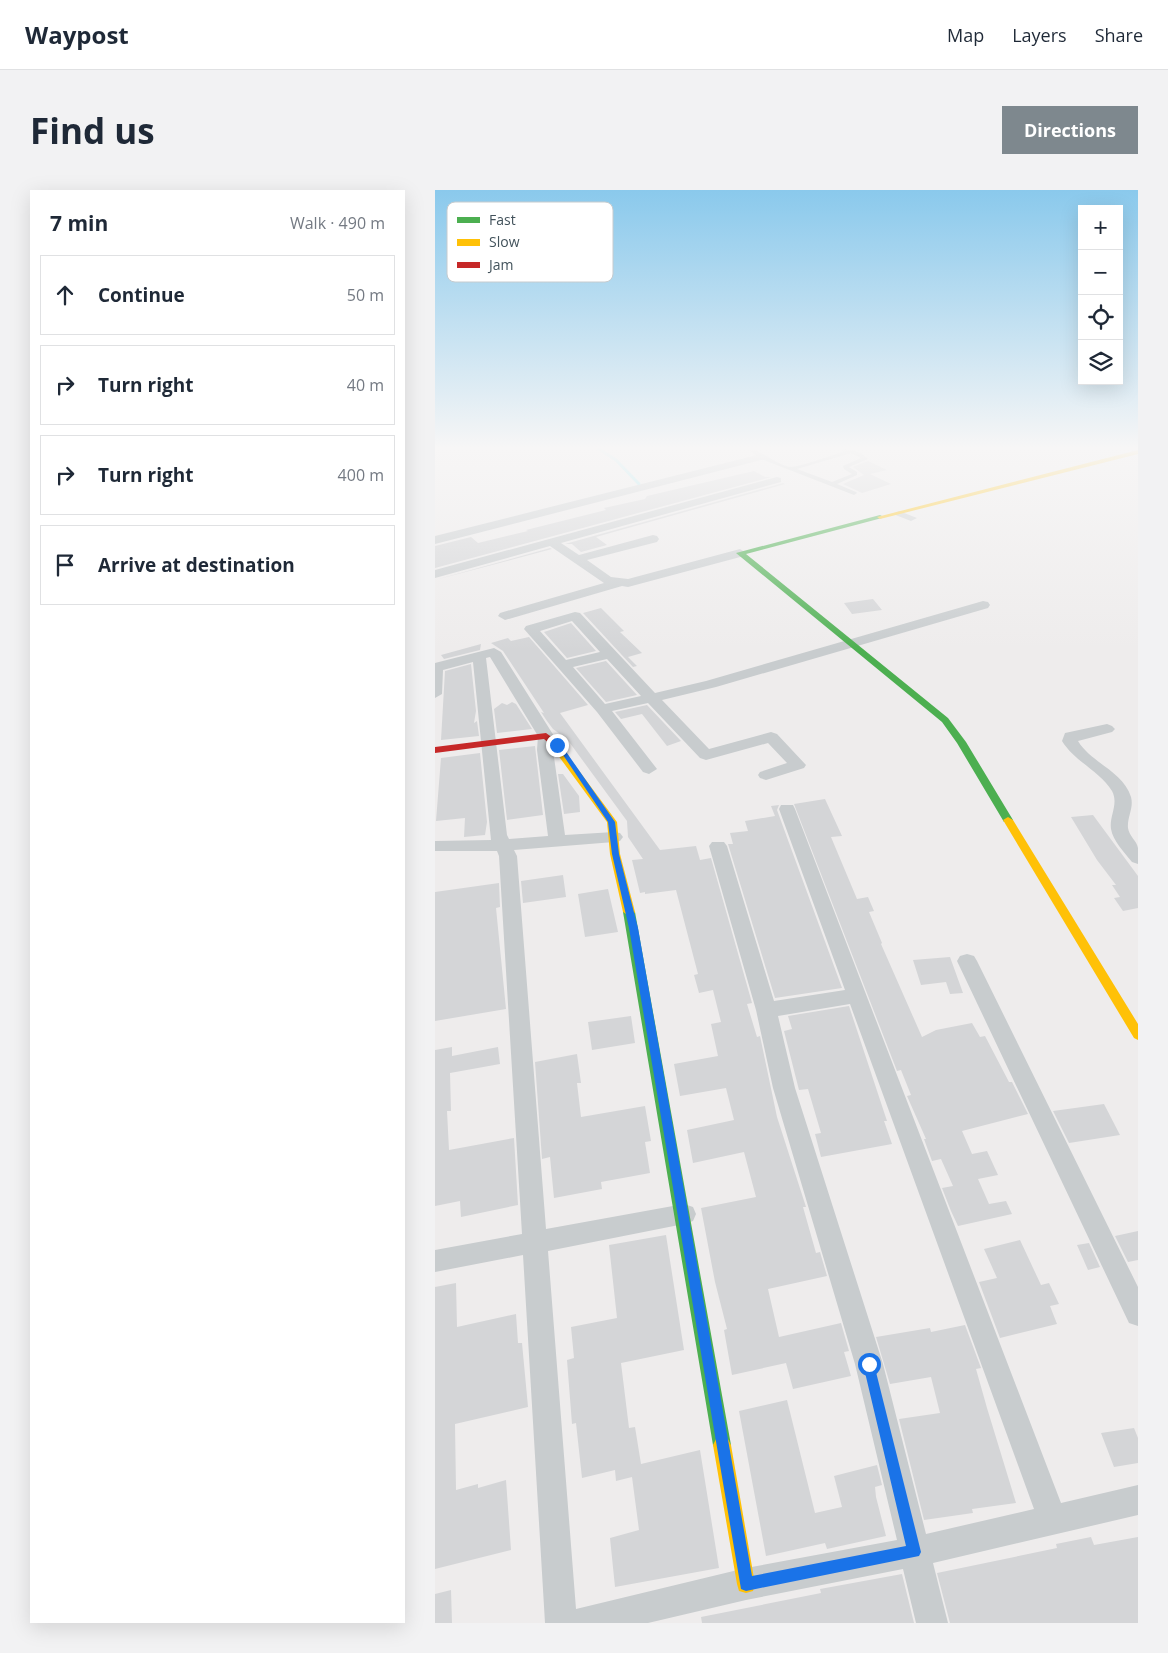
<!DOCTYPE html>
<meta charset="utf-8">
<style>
body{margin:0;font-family:"Open Sans",sans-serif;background:#f2f2f3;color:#1f2937}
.controls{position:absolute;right:15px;top:15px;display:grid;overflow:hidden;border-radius:0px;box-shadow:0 5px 20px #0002}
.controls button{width:45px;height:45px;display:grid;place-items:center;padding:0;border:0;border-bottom:1px solid #e0e1e3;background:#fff;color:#1f2937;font:25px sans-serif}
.stop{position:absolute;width:15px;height:15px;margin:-11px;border:4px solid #1a73e8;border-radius:50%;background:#fff}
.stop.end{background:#1a73e8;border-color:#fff;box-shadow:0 1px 5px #0008}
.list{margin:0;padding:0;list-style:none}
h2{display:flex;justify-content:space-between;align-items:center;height:65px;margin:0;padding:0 20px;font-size:21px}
h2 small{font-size:16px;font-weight:400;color:#747a83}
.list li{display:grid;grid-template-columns:32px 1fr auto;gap:15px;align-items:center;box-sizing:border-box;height:80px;margin:0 10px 10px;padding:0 10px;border:1px solid #e0e1e3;border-radius:0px}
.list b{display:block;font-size:19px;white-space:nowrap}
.list em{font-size:16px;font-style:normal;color:#747a83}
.icon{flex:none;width:28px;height:28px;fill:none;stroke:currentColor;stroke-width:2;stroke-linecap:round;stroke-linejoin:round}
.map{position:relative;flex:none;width:703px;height:1433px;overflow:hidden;border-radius:0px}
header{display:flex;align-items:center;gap:30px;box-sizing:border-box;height:70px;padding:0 25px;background:#fff;border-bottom:1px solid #e0e1e3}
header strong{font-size:24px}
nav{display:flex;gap:28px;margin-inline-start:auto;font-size:18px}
.intro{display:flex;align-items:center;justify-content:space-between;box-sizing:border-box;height:120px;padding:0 30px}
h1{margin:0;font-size:35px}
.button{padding:12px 22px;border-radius:0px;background:#7e888e;color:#fff;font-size:18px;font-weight:700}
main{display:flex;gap:30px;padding:0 30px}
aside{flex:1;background:#fff;border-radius:0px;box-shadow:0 5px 20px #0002}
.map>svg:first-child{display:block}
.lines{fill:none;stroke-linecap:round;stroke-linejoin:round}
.stream{stroke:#9ee9f2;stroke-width:3}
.building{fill:#d4d5d7}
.lane{fill:#c8ccce;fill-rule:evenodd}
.street{fill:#c8ccce;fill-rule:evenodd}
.fast{fill:#4caf50;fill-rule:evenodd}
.slow{fill:#ffc107;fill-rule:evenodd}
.jam{fill:#c62828;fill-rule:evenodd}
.route{fill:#1a73e8}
.key{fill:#fff;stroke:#c6cbce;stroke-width:1}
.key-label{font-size:14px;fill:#42525b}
</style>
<header>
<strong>Waypost</strong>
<nav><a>Map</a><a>Layers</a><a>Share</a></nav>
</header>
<div class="intro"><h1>Find us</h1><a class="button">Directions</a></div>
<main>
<aside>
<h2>7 min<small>Walk · 490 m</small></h2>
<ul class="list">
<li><svg class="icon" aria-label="ahead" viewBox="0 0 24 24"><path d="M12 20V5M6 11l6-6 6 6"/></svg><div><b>Continue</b></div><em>50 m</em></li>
<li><svg class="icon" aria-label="right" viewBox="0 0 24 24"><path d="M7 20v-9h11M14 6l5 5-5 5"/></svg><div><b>Turn right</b></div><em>40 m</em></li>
<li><svg class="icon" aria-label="right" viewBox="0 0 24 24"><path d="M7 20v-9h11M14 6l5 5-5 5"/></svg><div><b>Turn right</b></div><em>400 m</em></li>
<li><svg class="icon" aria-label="arrive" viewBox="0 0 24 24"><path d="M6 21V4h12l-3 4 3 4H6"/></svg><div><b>Arrive at destination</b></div></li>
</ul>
</aside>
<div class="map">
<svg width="703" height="1433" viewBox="0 0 703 1433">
<rect width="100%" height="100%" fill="#eeecec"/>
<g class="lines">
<path class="stream" d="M164,259L181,270L204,294"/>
</g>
<path class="building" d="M433,271L452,280L435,284L456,294L427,303L408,294L429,285L418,277Z
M319,281L330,287H336L0,378V356L36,347L43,353L93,341L91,340L171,320L169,318L210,309L212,306Z
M348,293L350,294L161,347L172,355L146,362L137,354H130Z
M115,358L117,359L0,390Z
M438,409L447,420L417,424L409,413Z
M166,418L189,441L185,442L207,463L193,467L202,476L198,477L148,423Z
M136,433L161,461L132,468L109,442Z
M94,447L153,515L125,523L225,660L261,656L265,670L276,668L317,813L312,814L322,847L325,846L342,927L371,1017H368L381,1063L385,1062L392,1086L333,1099L344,1147L406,1133L414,1161L409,1162L416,1186L358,1199L351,1173L297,1185L289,1140L292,1139L280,1092L266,1018L321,1007L309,962L258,973L252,940L299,930L291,898L245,906L239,874L283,866L276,834L286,832L278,800L264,803L259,785L263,784L241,700L210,704V702L205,703L197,670L208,669L193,647L192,631L132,549L118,539L112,531L106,522L109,523L68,461L56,453L73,448L76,451Z
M46,454L45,460L9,469L6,465Z
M171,471L202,505L171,512L141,478Z
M36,474L41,521L39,533L42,531L44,546L6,550L10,481Z
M77,512L81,514L97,539L62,543L59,519L67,513L72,515Z
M212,515L246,551L232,556L207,524L186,529L180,522Z
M100,556L108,625L72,630L64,560Z
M45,563L52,632L50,645L29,647L30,628L1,631L6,568Z
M123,584H128L144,606L145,622L129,624Z
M390,609L407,646L396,647L422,709L433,707L439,721L434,722L447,753L446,754L487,847L501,840L537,833L545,847L550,846L574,892H577L593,924L527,941L537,964L552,961L563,985L543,989L554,1014L571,1011L577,1024L523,1036L516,1021L507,998L518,996L506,969L497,971L489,949H491L472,906L476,905L466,880L462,881L359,614Z
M344,615L342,620L407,798L340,808L293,654H298L295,643L313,641L310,631L340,626L336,616Z
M658,625L703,686V718L688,721L679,708L685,707L677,695H681L662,670L636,627Z
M128,685L131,707L88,713L86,691Z
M64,693L65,717L61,718L71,819L0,831V702Z
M173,699L183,742L150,747L143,704Z
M515,767L528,803L515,804L511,792L486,795L478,770Z
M414,816L452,931H449L457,954L386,967L380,944L386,943L373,899L364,900L349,841L357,839L353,826Z
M196,826L200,853L157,860L153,832Z
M17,857V866L63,857L65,874L15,883L16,921H12L14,960L79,948L83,1015L26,1027L25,1011L0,1016V860Z
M142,864L146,893H142L146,927L210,916L216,951L210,952L215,983L166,992L167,999L119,1008L115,967L107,969L100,872Z
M669,914L685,945L634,953L618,921Z
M703,1041V1070L693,1072L680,1046Z
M231,1045L249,1160L186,1173L194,1238L200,1237L206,1274L265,1260L284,1378L180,1397L175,1348L204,1340L197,1287L181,1291L180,1280L147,1288L141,1233L137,1234L132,1170L139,1168L136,1137L182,1128L174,1055Z
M585,1050L606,1095L614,1093L624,1114L615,1116L622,1134L565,1148L544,1092L562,1088L549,1059Z
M654,1053L665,1077L653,1080L642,1055Z
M21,1093L22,1137L81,1124L83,1153H87L93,1217L20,1234L21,1300L43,1294V1298L71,1290L76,1360L0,1379V1097Z
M530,1135L546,1178L541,1179L552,1218L581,1313L537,1319L538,1323L489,1330L464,1229L505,1223L496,1187L455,1194L441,1147L495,1138L496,1142Z
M352,1210L380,1323L407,1317L399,1286L442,1275L447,1295L440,1297L441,1307L451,1346L392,1359L390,1353L331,1366L304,1221Z
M699,1238L703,1248V1273L679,1277L666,1243Z
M656,1347L659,1355L703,1347V1433H515L502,1383L622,1358L621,1354Z
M467,1384L479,1433H267L266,1427L386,1403L385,1399Z
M16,1400L17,1433H0V1404Z"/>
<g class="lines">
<path class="lane" d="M313,259C326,259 342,276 356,277C364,277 401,264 410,261L407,259C417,259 425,261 433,269L414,277L422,282V285L402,294L421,302L422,303L419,305L324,268ZM416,263L426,268L408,276L409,279L417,284L397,292L362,279Z"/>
<path class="street" d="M326,264L331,267L330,269L0,354V346Z
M342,287L346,288V292L126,353L144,365L218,345L222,346L224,349L222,352L152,370L176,387L193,389L305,359L311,363L309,366L193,397L187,396L70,430L63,426L65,423L169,393L115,356L0,388V380Z
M464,321L482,328L476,331L458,324Z
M548,411L553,412L555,415L553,418L281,497L227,510L274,559L336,542L342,544L371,575L369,578L331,590L325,588L323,585L325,582L352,573L333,553L271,570L265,568L213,513L177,521L222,579L214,584L208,582L162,522L89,439L91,436L140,422L145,423L220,503L271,491ZM137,431L165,462L131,470L105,441ZM172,469L206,506L170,514L138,477Z
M59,458L66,462L119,546L118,560L130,645L179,642L185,643L188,647L185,651L179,652L79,660L82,666L111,1039L249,1014L258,1017L261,1024L258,1031L249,1034L113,1061L141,1419L311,1378L462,1350L420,1174L338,898L321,820L274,656L277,652H289L292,656L339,811L410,800L344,619L346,615H358L360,619L626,1313L703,1295V1325L498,1373L513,1433H481L468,1379L311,1410L213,1433H110L88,1065L0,1082V1060L87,1044L64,666L62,661H0V651L56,650L38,472L8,480L7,504L0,508V473ZM55,467L103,546L102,560L113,646L74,649L72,645L51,468ZM415,814L599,1319L491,1344L448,1174L360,898L343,826Z
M672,534L677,536L680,539L677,542L643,551C656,573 688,581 696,607C699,618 692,627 693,638C694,646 702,651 703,658C703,663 703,669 703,674L697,672C689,662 678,651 676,639C674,626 684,614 677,601C665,581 640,572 627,551L630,543Z
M532,764L539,766L542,771L703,1097V1136L694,1133L522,771L525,766Z"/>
<path class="fast" d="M445,325L447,326V328L311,364L513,528L531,552L578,630L577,632H569L522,553L507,532L301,363Z
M194,718L200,722L296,1255L293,1261L287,1264L281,1261L278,1255L188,722Z"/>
<path class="slow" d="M703,260V264L445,329L442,327Z
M119,550L122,551L182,632L185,664L200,722L198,725L194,726L188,722L175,664L172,632L114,553Z
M573,627L578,630L703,834V850L699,848L568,630Z
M287,1246L293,1249L296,1255L320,1394L318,1401L311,1403L304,1401L302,1394L278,1255L281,1249Z"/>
<path class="jam" d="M111,543L122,551V555H116L109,549L0,563V557Z"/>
</g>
<linearGradient id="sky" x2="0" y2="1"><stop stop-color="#8ac9ec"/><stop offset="0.56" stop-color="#f7f6f6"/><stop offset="1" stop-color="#f7f6f6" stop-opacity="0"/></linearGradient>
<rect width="703" height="460" fill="url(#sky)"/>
<path class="route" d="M120,553H125L180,632L184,664L203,738L317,1386L471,1356L428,1174L434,1168L439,1174L486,1362L484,1366L311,1401L306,1399L194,738L177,664L173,632Z"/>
<rect x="12" y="12" width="166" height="80" rx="8" class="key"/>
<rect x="22" y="27" width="23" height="6" fill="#4caf50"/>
<rect x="22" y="49" width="23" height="7" fill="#ffc107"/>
<rect x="22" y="72" width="23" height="6" fill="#c62828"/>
<g class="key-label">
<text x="54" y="35">Fast</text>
<text x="54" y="57">Slow</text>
<text x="54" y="80">Jam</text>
</g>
</svg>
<div class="controls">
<button>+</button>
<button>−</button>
<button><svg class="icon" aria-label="locate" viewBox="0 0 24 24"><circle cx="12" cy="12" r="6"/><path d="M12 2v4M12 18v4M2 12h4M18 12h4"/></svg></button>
<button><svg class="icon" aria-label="layers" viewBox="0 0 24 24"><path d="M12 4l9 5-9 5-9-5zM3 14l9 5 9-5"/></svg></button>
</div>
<div class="stop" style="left:434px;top:1174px"></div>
<div class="stop end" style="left:122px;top:555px"></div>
</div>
</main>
